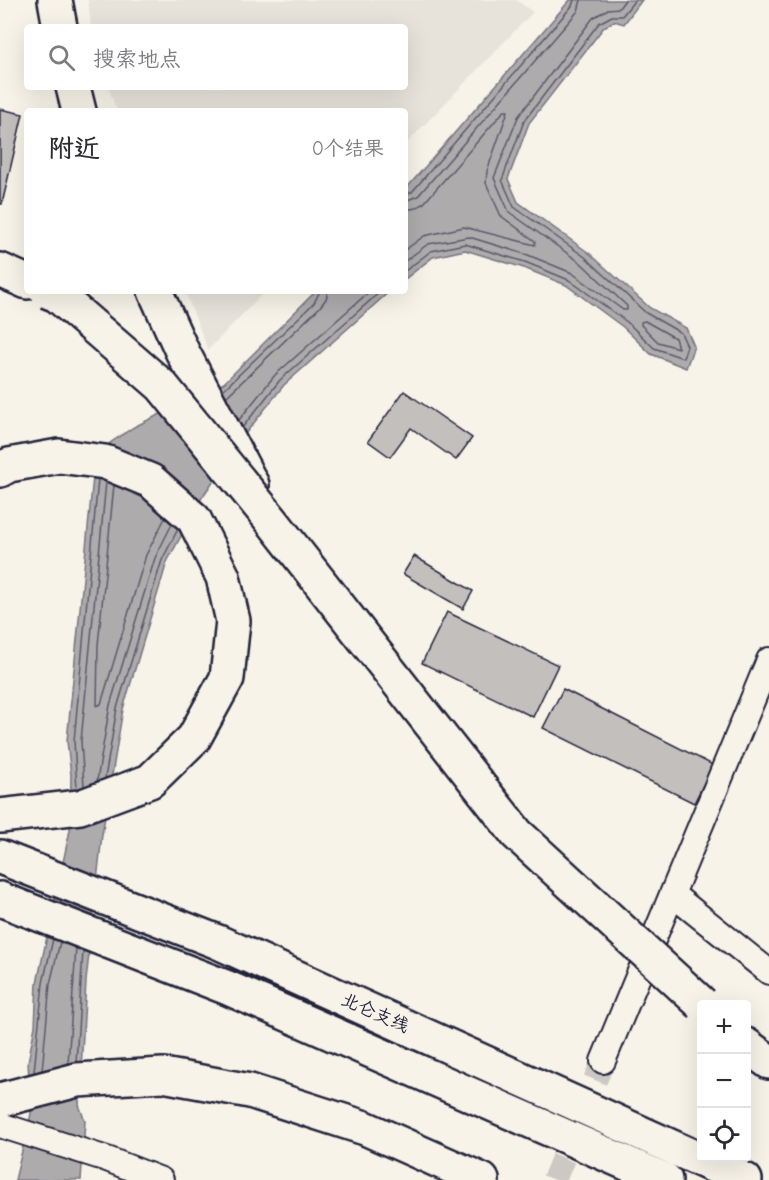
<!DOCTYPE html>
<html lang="zh">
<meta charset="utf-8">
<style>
body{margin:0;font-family:"Comic Neue","LXGW WenKai TC",sans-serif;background:#f2f2f3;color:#2b2b33}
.controls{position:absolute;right:18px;bottom:18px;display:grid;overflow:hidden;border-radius:6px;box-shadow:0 6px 24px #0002}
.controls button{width:54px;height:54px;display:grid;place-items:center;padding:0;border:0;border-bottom:2px solid #e1e1e2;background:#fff;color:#2b2b33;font:30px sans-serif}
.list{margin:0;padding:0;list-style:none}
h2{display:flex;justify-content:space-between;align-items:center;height:78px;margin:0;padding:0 24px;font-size:26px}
h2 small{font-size:20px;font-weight:400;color:#7c7c81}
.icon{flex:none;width:33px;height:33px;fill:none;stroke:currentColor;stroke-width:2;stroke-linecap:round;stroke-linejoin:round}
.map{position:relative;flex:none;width:769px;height:1180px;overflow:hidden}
.search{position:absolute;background:#fff;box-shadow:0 6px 24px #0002;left:24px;top:24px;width:384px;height:66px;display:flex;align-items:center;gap:15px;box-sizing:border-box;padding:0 21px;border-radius:6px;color:#7c7c81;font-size:22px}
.panel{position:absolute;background:#fff;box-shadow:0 6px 24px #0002;left:24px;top:108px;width:384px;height:186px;border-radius:6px}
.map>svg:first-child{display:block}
.built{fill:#e7e3db}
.water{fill:#aeabad;stroke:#76747f;stroke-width:1.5}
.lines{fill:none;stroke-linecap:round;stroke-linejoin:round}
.shore{stroke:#5a5969;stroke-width:1.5}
.building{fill:#c2bfbd;stroke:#22223b;stroke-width:1.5}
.tertiary-tunnel{stroke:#ccc9c5;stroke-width:24;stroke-dasharray:24 12;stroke-linecap:butt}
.tertiary-casing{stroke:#22223b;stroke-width:28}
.motorway-casing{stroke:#22223b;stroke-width:38}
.tertiary{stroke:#f7f3e8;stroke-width:24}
.motorway{stroke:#f7f3e8;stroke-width:33}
.motorway-bridge-casing{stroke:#22223b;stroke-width:38;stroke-linecap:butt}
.motorway-bridge{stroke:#f7f3e8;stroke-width:33}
.labels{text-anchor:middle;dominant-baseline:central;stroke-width:5;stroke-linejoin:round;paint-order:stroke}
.street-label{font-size:18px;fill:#22223b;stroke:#f7f3e8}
</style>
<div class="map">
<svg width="769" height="1180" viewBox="0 0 769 1180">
<rect width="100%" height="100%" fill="#f7f3e8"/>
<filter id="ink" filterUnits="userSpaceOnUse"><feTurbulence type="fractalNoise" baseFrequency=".0167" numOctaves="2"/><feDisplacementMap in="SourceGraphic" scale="12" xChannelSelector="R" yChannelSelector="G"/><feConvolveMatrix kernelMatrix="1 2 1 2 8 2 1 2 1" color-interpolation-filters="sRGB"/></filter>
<g filter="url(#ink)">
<path class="built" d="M88,0H516L533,12L405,145V111H117L108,87H405V27H91Z
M185,291H265L208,350Z"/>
<path class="water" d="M570,0H642L624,24L614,21L604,27L529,123L508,179L518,202L589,253L650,308L686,328L694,346L686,368L651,354L623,327L566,285L524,268L465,250L433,257L405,279V190Z
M316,291H390L284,385L245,434L201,499L167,562L123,709L102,835L86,981L79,1105L85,1121L81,1180H15L31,1114L28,1062L35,1026L37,983L70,830L71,775L67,741L93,477L110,443L134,427L224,383Z"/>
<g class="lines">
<path class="shore" d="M405,194L412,192L572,6L574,0
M405,201L418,196L578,11L581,0
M405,210L416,208L424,203L504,111H508L487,171L486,183L501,216L535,241V245L464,227L424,236L405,250
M405,261L428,244L469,237L528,255L572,273L623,310H627V306L581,263L509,212L494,178L518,117L593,18L608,9L619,8L625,0
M405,271L431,251L465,244L525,262L569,280L627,322L654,348L683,358L687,346L681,333L646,313L585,257L514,207L502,180L524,121L599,23L612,16H622L635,0
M645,321L675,338L678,348L658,342L641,325V322Z
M223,390L314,303L320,291
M226,397L319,308L326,299L328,291
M239,420L275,375L370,291
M242,428L280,380L381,291
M114,485L98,645L97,706L101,704L146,555L165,518
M105,778L117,708L162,560L178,529
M97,781L110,705L155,558L172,524
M84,786L81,741L106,482
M77,789L74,741L98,479
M76,1062L83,951
M68,1064L76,948
M42,1071L50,984L60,942
M34,1072L43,983L53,939"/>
</g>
<path class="building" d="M0,109L23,114L2,204H0Z
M404,391L472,438L456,460L411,428L390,457L368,441Z
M414,556L473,591L463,609L403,574Z
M447,612L558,665L533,717L422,663Z
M563,689L713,765L694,803L543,728Z"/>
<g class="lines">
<path class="tertiary-tunnel" d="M554,1180L603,1061"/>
<defs>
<path id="tertiary" d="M672,894L769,972
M603,1061L769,660
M0,1125L107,1159L161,1180"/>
<path id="motorway" d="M55,0L60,27
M73,87L79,111
M0,270L27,282
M155,291L182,351L252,485
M0,470L9,465L59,456L105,462L151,481L194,519L223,577L233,621L227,678L194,738L150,781L80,807L0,816
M0,857L218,942L745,1180
M0,899L228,988L665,1180
M746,1045L769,1062
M0,1100L77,1080L163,1075L250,1091L365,1128L482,1180"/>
</defs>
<use href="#tertiary" class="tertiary-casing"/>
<use href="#motorway" class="motorway-casing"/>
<use href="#tertiary" class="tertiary"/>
<use href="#motorway" class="motorway"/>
<defs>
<path id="motorway-bridge" d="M47,291L57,295L162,386L272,521L517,834L702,1004"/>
</defs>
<use href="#motorway-bridge" class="motorway-bridge-casing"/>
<use href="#motorway-bridge" class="motorway-bridge"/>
</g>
</g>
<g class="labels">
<g class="street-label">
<text transform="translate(375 1013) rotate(24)">北仑支线</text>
</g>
</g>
</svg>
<div class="controls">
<button>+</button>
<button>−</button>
<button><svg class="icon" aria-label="locate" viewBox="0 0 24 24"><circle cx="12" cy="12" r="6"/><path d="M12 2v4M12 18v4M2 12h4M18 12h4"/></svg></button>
</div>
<div class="search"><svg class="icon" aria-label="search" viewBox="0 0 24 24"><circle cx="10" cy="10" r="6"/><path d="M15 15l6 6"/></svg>搜索地点</div>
<section class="panel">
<h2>附近<small>0个结果</small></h2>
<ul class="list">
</ul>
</section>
</div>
